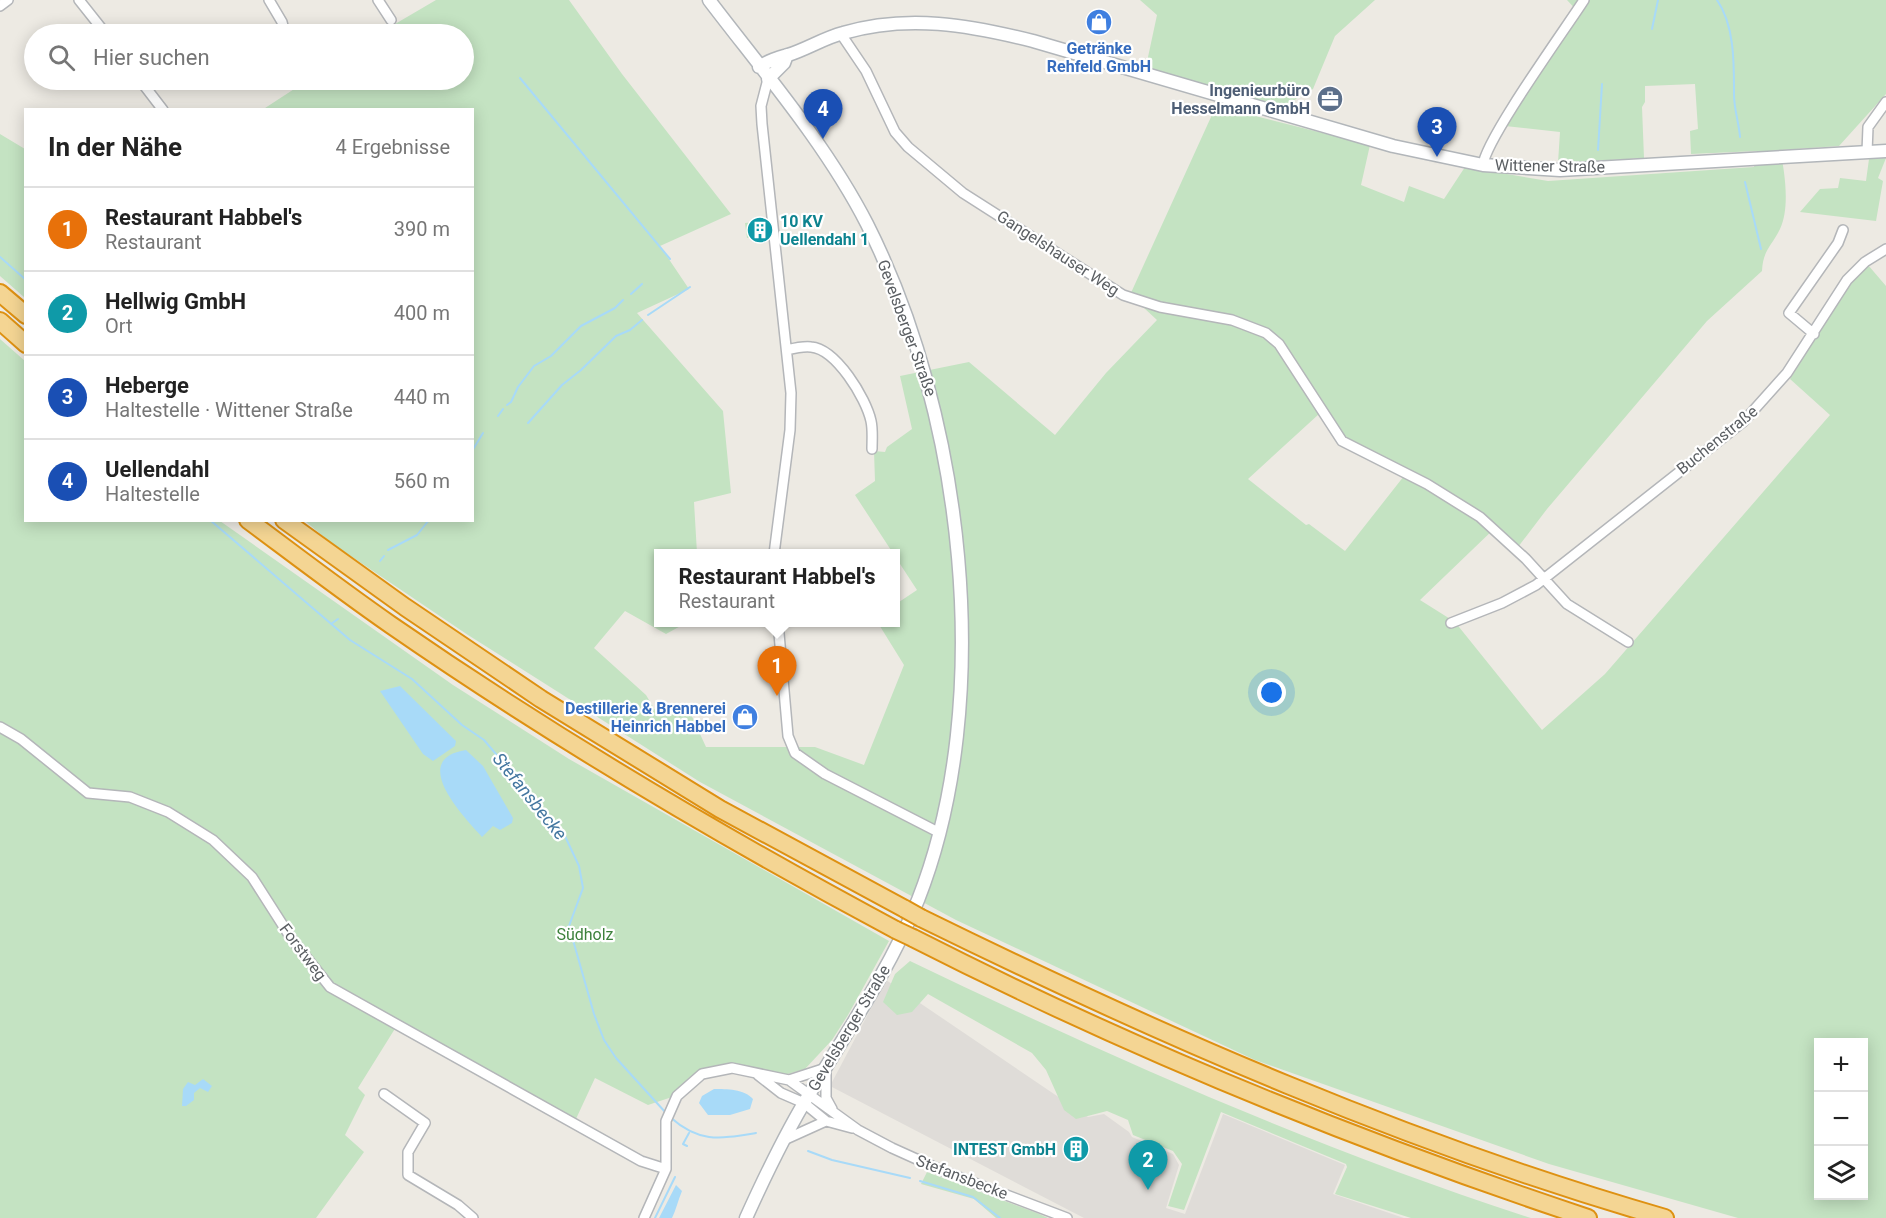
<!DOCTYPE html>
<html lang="de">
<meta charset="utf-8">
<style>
body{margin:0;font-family:Roboto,sans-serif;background:#f2f2f2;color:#222}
.controls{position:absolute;right:18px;bottom:18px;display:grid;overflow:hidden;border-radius:0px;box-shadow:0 3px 15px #0003}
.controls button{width:54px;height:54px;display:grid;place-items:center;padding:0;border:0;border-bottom:2px solid #e0e0e0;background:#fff;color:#222;font:30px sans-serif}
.you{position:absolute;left:1272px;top:693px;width:21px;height:21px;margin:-15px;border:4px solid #fff;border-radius:50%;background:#1a73e8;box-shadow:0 0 0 9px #1a73e833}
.badge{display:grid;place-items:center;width:39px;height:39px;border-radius:50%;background:#db2777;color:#fff;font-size:20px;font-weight:700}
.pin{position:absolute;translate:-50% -50px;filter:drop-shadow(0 2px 3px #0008)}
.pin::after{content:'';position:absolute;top:32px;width:21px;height:18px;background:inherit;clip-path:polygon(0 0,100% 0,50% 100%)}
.popup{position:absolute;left:654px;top:549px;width:246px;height:78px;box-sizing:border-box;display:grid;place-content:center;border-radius:0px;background:#fff;filter:drop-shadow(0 2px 4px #0005);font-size:20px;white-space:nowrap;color:#767676}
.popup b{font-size:22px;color:#222}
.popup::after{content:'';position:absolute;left:50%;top:100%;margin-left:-12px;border:12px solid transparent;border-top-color:#fff}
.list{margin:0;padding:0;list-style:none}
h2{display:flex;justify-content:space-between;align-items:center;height:78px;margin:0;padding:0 24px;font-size:26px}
h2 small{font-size:20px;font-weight:400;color:#767676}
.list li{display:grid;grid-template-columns:39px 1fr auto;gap:18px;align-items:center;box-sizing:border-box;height:84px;padding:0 24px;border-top:2px solid #e0e0e0}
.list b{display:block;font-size:22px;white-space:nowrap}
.list p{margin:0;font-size:20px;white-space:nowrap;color:#767676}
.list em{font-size:20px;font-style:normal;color:#767676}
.icon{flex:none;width:33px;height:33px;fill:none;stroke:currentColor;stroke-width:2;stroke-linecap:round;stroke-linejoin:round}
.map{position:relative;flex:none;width:1886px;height:1218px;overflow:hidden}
.search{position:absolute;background:#fff;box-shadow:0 3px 15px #0003;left:24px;top:24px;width:450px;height:66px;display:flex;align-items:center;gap:15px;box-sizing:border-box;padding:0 21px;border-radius:33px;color:#767676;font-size:22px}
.panel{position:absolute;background:#fff;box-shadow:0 3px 15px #0003;left:24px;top:108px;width:450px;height:414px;border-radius:0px}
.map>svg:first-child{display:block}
.industrial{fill:#dfdcd8}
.green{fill:#c4e3c2;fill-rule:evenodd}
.water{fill:#a8daf8}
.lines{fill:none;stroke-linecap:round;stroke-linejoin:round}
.stream{stroke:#a8daf8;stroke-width:2}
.minor-casing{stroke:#b4b6b9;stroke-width:12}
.secondary-casing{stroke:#b2b6ba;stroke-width:15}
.motorway-casing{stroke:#de9112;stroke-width:20}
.minor{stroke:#fff;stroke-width:9}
.secondary{stroke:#fff;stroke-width:12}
.motorway{stroke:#f4d593;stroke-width:16}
.motorway-bridge-casing{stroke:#de9112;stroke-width:20;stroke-linecap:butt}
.motorway-bridge{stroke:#f4d593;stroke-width:16}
.labels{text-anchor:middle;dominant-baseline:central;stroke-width:4.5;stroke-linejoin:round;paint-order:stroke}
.shop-label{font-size:16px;font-weight:bold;fill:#366cbe;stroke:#fff}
.service-label{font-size:16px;font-weight:bold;fill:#4e5e75;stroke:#fff;text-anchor:end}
.street-label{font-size:16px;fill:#5b5f63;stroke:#fff}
.culture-label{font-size:16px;font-weight:bold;fill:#0d838f;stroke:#fff;text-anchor:start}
.park-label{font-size:16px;fill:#3d813c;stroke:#fff}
.water-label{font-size:18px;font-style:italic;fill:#4477a0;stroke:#fff}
</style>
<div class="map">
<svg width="1886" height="1218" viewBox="0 0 1886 1218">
<rect width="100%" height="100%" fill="#edeae3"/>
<path class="industrial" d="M886,980L1088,1117L1104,1114L1129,1132L1132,1137L1173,1154L1179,1165L1166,1208L1185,1214L1223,1114L1345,1165L1333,1194L1404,1218H1084L830,1086Z"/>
<path class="green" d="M436,0H569L622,74L731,214L660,246L689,289L637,313L723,411L731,493L694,502L697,553L658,554V622L686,623L666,634L625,611L594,648L646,695L658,715L689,710L706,747H815L864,765L904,665L878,623L896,622V604L917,590L855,495L875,481L874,451L885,452L887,447L912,429L900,376L969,362L1055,435L1106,373L1157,320L1130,295L1216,106L1370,145L1361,185L1404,202L1409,186L1444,199L1465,167L1548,181L1754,167L1757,151L1691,154L1690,131L1698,129L1695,84L1645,86V102L1642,107L1644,158L1558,163L1560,132L1505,126L1580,14L1567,0H1886V94L1839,146L1780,150C1785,172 1790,208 1780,229C1771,247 1763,250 1762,271L1707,321L1547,509L1518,547L1497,526L1420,600L1455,622L1542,730L1605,674L1830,415L1790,379L1853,277L1868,265L1886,286V1218H1738L1549,1164L1255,1060L956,920L700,782L468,635L330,542L305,521L472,520V110H262L308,80H464V34H378ZM1319,414L1344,439L1404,476L1345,551L1309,524L1306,525L1248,479ZM1818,1042H1864V1196H1818Z
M1140,0H1375L1335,36L1313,89L1279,109L1145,71L1157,15Z
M0,134L25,149V298L0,276Z
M1886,158L1878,178L1883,181L1876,221L1800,212L1820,189L1838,188L1840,178L1866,181L1869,159Z
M765,221L767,236L747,238L745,223Z
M0,339L25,361L26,520L220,521L453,685L569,759L889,941L848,1015L832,1040L805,1069L784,1075L731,1063L713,1067L690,1077L672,1097L648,1105L595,1078L575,1121L396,1027L358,1088L365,1095L345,1135L364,1152L316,1218H0Z
M910,961C1112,1058 1318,1149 1531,1218H1411L1335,1194L1347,1167L1346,1164L1221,1112L1184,1210L1168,1206L1182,1164L1173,1151L1133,1135L1128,1120L1107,1111L1076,1119L1064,1110L1046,1070L1032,1053L928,994L912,1012L897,1015L883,1002L895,974Z
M927,1172L1037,1213L1048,1218H996L974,1199L921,1184Z"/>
<path class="water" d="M400,686L456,741L455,746L433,761L423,754L380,691Z
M466,750L483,766L513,818L512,823L500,830L493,826L482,837C463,816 408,759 466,750Z
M203,1079L212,1086L208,1092L200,1088L194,1093V1100L186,1106H182L183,1089L188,1082L195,1085Z
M714,1089C727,1089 744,1089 753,1099L750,1109L730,1115H708L699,1103L702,1096Z
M676,1185L682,1191C678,1200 676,1210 672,1218H659Z"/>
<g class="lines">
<path class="stream" d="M1717,0C1735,26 1734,65 1734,95C1734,109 1739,123 1740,137
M1652,29L1658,0
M520,78L670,259
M1598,150L1602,84
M1745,182L1761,249
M0,257L26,280
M631,294L642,284
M648,315L690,287
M507,405L511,402L518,387L534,366L551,356L581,326L615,308L623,300
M498,416L503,409
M528,423L562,385L581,370L616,336L630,330L642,320
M472,451L483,433
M210,520L350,640L412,679L462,725L484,740L564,834L579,866L583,888L569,926L594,1014L604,1040L616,1058L666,1113
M388,550L417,535L429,520
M380,561L384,556
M331,624L338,619
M670,1117C699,1143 719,1139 756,1133
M687,1146L683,1144L689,1133
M808,1151L832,1160L910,1178
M920,1181L973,1197L1000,1218
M655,1218L675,1177"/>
<defs>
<path id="minor" d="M79,0L106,34
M269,0L282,22L285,34
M378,0L391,20
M0,6L8,0
M841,34L866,71L895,132L908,147L963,193L1123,295L1160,307L1232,320L1266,333L1279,344L1342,441L1427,484L1480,517L1526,559L1567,604L1628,642
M768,79L761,106L762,124L791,393L790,430L774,554
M140,80L163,110
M1867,152L1868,127L1886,102
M1483,165C1485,140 1566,28 1584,0
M1814,334L1789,313L1838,243L1843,230
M787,350C795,348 803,346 811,347C836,349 866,398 871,421C873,430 872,440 872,449
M778,622L788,736L795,753L825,774L940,833
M1451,623L1502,603L1536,585L1744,421L1787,373L1847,280L1865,262L1886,249
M0,727L21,739L88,793L130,797L168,812L213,840L252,877L291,938L330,987L641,1161L666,1169
M758,1075L781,1093L804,1103L826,1121L852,1128
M789,1080L826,1068V1098L832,1109
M384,1094L425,1123L408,1152V1175L458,1205L473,1218
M784,1140L826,1121
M644,1218L666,1169V1121L677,1096L702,1074L732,1068L789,1080L858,1130L892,1148L943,1171L1067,1218"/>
<path id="secondary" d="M709,0C763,71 826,144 867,224C963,414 997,699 918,900C890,969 848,1030 810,1093C786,1132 765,1176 746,1218
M759,67C770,60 777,58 788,55C807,49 824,38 843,33C908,14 969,25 1033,41L1393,146L1483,165L1560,170L1886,151
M768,79L784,63L787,55"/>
<path id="motorway" d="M0,293L26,315
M0,321L26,344
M248,520C295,555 342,591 391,625C553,737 722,837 896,930
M284,520L405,607L541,699L720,809L905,909
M921,918C1161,1036 1408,1144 1665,1218
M913,938C1131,1049 1356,1141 1588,1218"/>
</defs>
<use href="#minor" class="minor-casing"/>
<use href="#secondary" class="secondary-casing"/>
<use href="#motorway" class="motorway-casing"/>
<use href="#minor" class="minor"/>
<use href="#secondary" class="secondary"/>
<use href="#motorway" class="motorway"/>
<defs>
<path id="motorway-bridge" d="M905,909L921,918
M896,930L913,938"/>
</defs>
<use href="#motorway-bridge" class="motorway-bridge-casing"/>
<use href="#motorway-bridge" class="motorway-bridge"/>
</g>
<defs>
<symbol id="shop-disc" viewBox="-11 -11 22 22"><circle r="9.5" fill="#3f7fe0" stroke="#fff"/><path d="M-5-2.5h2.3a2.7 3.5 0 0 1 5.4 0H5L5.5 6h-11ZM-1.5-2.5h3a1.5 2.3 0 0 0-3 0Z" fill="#fff"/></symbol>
<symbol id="office-disc" viewBox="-11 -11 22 22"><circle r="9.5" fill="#5c6f8a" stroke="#fff"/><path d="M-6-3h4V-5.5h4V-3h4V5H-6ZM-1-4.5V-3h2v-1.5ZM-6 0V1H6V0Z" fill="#fff"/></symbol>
<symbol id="building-disc" viewBox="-11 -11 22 22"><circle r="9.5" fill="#0f9aa8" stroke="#fff"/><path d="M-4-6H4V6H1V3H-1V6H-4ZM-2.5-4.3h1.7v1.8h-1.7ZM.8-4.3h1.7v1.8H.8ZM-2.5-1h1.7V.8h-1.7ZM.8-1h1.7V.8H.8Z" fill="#fff"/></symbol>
</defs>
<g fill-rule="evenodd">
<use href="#shop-disc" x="1084" y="7" width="30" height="30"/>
<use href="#office-disc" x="1315" y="84" width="30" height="30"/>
<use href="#building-disc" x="745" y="215" width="30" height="30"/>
<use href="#shop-disc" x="730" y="702" width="30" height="30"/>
<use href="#building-disc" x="1061" y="1134" width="30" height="30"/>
</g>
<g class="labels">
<g class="shop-label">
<text x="1099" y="48">Getränke<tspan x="1099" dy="18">Rehfeld GmbH</tspan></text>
<text x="726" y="708" text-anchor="end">Destillerie &amp; Brennerei<tspan x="726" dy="18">Heinrich Habbel</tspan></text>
</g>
<g class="service-label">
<text x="1310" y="90">Ingenieurbüro<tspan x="1310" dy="18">Hesselmann GmbH</tspan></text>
</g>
<g class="street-label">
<text transform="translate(1550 166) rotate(1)">Wittener Straße</text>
<text transform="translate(1058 253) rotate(33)">Gangelshauser Weg</text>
<text transform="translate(907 328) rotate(70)">Gevelsberger Straße</text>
<text transform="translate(1717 440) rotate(-39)">Buchenstraße</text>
<text transform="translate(303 952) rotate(53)">Forstweg</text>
<text transform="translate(849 1028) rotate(-59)">Gevelsberger Straße</text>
<text transform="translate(962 1177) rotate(21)">Stefansbecke</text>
</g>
<g class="culture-label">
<text x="780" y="221">10 KV<tspan x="780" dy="18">Uellendahl 1</tspan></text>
<text x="1056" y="1149" text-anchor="end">INTEST GmbH</text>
</g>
<g class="park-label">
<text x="585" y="934">Südholz</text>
</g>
<g class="water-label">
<text transform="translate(530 796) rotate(51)">Stefansbecke</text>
</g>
</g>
</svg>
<div class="controls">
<button>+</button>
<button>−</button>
<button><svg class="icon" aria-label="layers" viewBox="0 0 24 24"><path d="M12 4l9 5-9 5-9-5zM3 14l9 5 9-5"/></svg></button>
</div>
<div class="you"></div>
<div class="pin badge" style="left:777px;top:696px;background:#e8710a">1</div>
<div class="popup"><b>Restaurant Habbel's</b>Restaurant</div>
<div class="pin badge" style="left:1148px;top:1190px;background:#0f9aa8">2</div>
<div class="pin badge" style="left:1437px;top:157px;background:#1a4fb4">3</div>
<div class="pin badge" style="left:823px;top:139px;background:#1a4fb4">4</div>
<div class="search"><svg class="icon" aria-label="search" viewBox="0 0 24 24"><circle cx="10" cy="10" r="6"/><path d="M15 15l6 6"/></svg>Hier suchen</div>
<section class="panel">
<h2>In der Nähe<small>4 Ergebnisse</small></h2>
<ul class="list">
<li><span class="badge" style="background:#e8710a">1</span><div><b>Restaurant Habbel's</b><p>Restaurant</p></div><em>390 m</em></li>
<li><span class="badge" style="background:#0f9aa8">2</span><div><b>Hellwig GmbH</b><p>Ort</p></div><em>400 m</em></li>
<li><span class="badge" style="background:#1a4fb4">3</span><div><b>Heberge</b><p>Haltestelle · Wittener Straße</p></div><em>440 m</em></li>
<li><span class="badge" style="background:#1a4fb4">4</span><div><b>Uellendahl</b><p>Haltestelle</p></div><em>560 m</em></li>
</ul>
</section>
</div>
